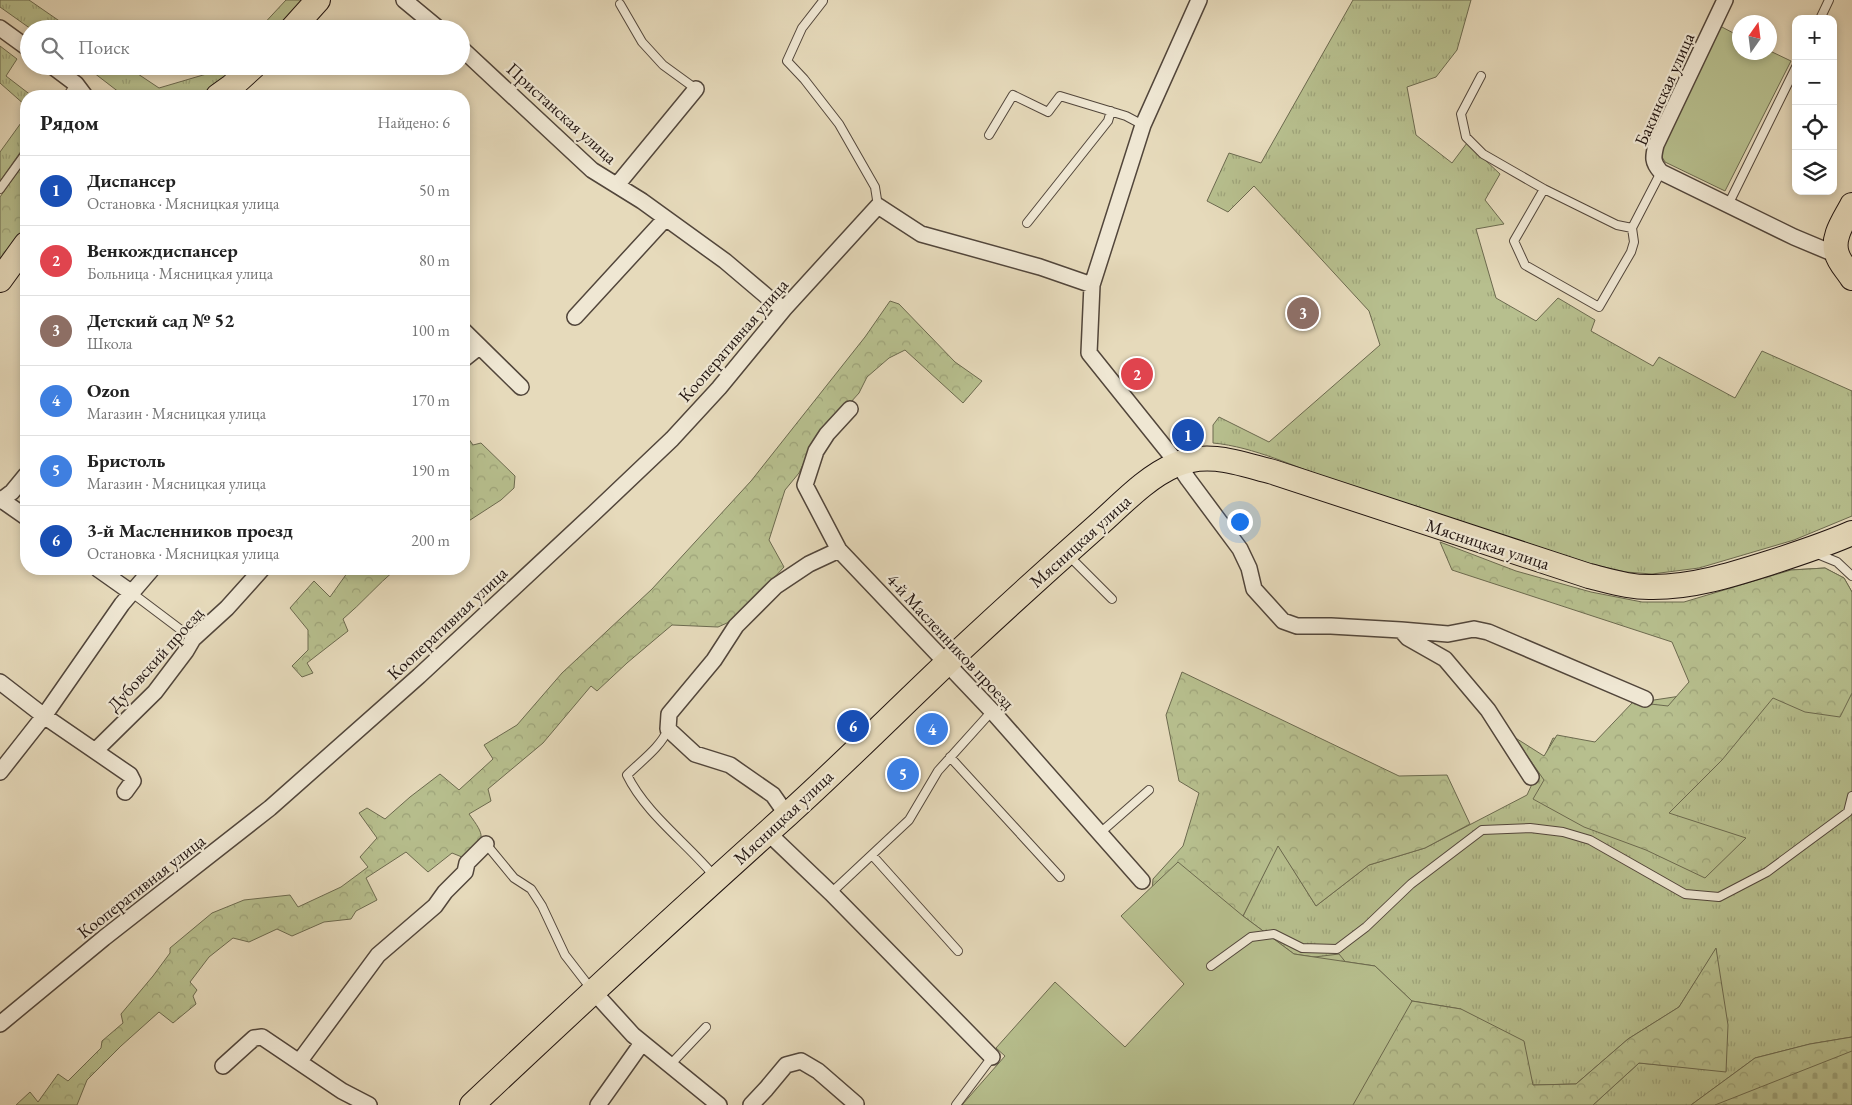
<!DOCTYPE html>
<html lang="ru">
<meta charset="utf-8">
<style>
body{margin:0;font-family:"EB Garamond",serif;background:#f6f6f6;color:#222}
.controls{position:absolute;right:15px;top:15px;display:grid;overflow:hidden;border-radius:10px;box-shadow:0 2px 8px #0003}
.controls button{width:45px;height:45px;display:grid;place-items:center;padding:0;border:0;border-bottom:1px solid #e0e0e0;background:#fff;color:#222;font:25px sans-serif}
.compass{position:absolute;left:1732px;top:15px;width:45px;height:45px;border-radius:50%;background:#fff;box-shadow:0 2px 8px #0003;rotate:14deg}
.you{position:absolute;left:1239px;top:521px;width:18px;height:18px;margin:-12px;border:4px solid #fff;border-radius:50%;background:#1a73e8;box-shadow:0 0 0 8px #1a73e833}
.badge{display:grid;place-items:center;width:32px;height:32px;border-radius:50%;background:#0b8043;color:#fff;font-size:16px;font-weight:700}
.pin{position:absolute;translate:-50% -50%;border:2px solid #fff;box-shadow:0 1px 5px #0006}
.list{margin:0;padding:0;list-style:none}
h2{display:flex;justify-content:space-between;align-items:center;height:65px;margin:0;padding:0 20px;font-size:21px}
h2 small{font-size:16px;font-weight:400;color:#767676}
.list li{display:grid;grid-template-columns:32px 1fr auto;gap:15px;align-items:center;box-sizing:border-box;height:70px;padding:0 20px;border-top:1px solid #e0e0e0}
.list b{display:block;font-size:19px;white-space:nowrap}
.list p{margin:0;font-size:16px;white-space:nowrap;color:#767676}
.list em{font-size:16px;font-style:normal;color:#767676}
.icon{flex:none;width:28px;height:28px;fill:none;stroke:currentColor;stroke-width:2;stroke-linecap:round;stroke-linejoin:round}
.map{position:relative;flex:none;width:1852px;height:1105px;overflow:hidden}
.search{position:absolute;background:#fff;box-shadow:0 2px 8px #0003;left:20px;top:20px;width:450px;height:55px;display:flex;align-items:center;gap:12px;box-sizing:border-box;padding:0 18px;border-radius:28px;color:#767676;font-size:19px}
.panel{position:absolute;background:#fff;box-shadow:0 2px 8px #0003;left:20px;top:90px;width:450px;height:485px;border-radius:20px}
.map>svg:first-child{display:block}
.grass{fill:url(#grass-tufts);stroke:#6c6a4f}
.forest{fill:url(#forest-crowns);stroke:#6c6a4f}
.cemetery{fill:url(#cemetery-stones);stroke:#6c6a4f}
.pitch{fill:#b7bf8e;stroke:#6c6a4f}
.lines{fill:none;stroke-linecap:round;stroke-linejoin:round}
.lane-casing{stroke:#52463b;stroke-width:10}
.street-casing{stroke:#52463b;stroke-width:18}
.primary-casing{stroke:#211410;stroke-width:26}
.lane{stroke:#efe7d3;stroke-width:8}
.street{stroke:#efe7d3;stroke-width:15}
.primary{stroke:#e6dabb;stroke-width:24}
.labels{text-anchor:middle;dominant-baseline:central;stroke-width:4.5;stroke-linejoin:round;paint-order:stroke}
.street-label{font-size:18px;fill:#211410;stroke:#efe7d3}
</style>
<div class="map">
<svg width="1852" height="1105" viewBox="0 0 1852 1105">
<defs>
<pattern id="grass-tufts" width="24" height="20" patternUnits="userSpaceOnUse" patternTransform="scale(1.25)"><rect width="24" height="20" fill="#b7bf8e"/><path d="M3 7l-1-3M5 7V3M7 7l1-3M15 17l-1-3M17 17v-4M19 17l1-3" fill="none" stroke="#9da379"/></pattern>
<pattern id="forest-crowns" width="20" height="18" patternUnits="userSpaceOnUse" patternTransform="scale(1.25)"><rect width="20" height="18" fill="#b7bf8e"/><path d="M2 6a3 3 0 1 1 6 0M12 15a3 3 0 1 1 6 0" fill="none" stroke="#9da379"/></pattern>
<pattern id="cemetery-stones" width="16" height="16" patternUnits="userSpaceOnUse" patternTransform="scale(1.25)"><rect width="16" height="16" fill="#b7bf8e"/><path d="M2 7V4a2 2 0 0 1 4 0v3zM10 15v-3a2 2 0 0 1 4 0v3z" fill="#9da379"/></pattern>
</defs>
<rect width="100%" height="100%" fill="#e6dabb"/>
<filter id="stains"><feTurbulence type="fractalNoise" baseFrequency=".004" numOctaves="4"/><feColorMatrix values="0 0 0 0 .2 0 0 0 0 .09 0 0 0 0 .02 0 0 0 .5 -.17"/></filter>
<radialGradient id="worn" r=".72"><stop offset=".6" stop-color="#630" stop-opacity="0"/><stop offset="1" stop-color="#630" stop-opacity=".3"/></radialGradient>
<path class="grass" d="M0,0H29L71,29H31L0,7Z
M286,0H305L279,29H259Z
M1353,0H1471L1457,50L1436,77L1407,87L1416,135L1452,163L1467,143L1500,174L1485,200L1504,224L1476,229L1496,298L1536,321L1558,298L1595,320L1591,331L1653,366L1659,357L1735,398L1762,351L1852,391V516L1794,540L1699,568L1652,574L1626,572L1591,564C1505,536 1420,508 1334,480C1294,467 1255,447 1213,443V425L1219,417L1269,442L1380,345L1369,311L1254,186L1228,212L1207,201L1229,153L1261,163Z
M0,46L17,59L6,76L32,96H26V106L0,83Z
M85,66H126L159,88L220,70L224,66H240L225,81L201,96H124Z
M26,116V144L0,181V152Z
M1825,568L1844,578L1852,592V1037L1810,1044L1755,1058L1691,1105H1593L1639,1063L1726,1071L1716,949L1679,1007L1628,1039L1576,1084L1532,1085L1461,1009L1412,1001L1375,966L1294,954L1243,916L1278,845L1316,906L1369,865L1425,848L1527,795L1553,738L1596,746L1634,703L1694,694L1739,586L1791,570Z"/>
<path class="forest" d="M26,160V229L0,264V197Z
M890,301L899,304L955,362L982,381L963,403L905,350L889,358L867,377L859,393L824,432L807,456L799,473L785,490L769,540L784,567L736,619L718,627L672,625L627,663L597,691L591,686L543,743L488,789L491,801L469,814C485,836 486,838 467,859L452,853L428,872L406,852L366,878L377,900L356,911L351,919L324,922L292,936L277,929L249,942L233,938L209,957L190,982L197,990L193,996L196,1004L173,1023L159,1012L121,1046L87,1080L77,1105H16L30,1092L38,1102L58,1074L68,1081L101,1048L102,1041L123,1023L121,1014L153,976L170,953V948L212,913L244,900L290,895L298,907L341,887L368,867L360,857L377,838L359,813L367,808L385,819L410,797L440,774L459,790L493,759L484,745L517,725L562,673L652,589L751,481L865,337Z
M466,435L473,445L481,443L515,476L514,488L501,500L464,524V441Z
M1440,542L1516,571L1591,592L1642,602H1684L1791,570L1825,568L1844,578L1852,592V693L1840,717L1805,712L1773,698L1722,760L1669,813L1746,838L1705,878L1646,850L1584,827L1533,799L1544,780L1514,737L1544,756L1557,735L1595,742L1633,702L1668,706L1689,682L1672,642L1452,570Z
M350,569H396C377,585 362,603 343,619L348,631L307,663L313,673L302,677L292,666L308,650V630L290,608L314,581L330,597Z
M1182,672L1399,776L1447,775L1470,824L1425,848L1369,865L1316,906L1278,846L1243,916L1150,914L1153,879L1183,846L1199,793L1179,781L1166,715Z
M1716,948L1728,1025L1726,1072L1639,1063L1593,1105H1287L1298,959L1339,954L1370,992L1380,1045L1412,1001L1461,1009L1524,1041L1533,1085L1576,1084L1628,1039L1679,1007Z
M1852,1037V1105H1691L1755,1058L1810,1044Z"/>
<path class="cemetery" d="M1852,1051V1105H1715Z"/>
<path class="pitch" d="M1720,26L1739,36L1740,52H1770V51L1791,61L1725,191L1665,162L1661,155V146Z
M1178,862L1243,916L1294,954L1375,966L1412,1001L1353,1105H962L1005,1056L996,1048L1055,982L1125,1047L1184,984L1121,916Z"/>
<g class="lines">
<defs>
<path id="lane" d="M823,0V1L802,28L787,61L804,79L839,124L875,187L878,206
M620,4L642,42L663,65L696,89
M1820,19L1829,0
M1481,76L1461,114L1466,137L1483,154L1544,189L1617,225L1632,228L1661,172
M67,96L76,84
M989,135L1013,95L1048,112L1060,96L1126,116L1143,125
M0,189L26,153
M1544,189L1514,241L1525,265L1599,307L1631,252L1634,242L1632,228
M1728,205L1796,67
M1027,223L1108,121L1111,111
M1815,553L1837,562L1852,576
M1068,555L1112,599
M132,593L193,639
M668,729C661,747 641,761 627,775C646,814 687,843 715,877
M950,757L1060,877
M1100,833L1149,790
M486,844L514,878L531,889L542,906L565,955L592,990
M872,855L958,951
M831,893L909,820L938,771L992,711
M1211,966L1251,937L1274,934L1302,948L1337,949L1366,927L1411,884L1482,830L1530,828L1563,832L1590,840L1685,894L1719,897L1767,872L1848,812L1852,796
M670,1065L706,1027
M956,1105L992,1057"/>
<path id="street" d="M404,0L439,29
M1199,0L1143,125L1092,285L1089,353L1178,464L1188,479L1240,549L1249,568L1254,589L1283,621L1297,626H1331L1401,630L1408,638L1445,659L1488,710L1531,777
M1725,0L1656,145C1653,157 1652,162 1661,172L1794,237L1837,255
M0,28L29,49
M461,48L592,170L642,201L725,261L771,300L784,309
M52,66L76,84L85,96
M617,185L696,89
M575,317L665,219
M464,331L521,387
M464,359L479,347
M850,409L827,434L816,451L805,485L839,550L992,711L1142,881
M0,499L26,517
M0,501L12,492L26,475
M98,569L132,593
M1401,630L1448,634L1474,629L1488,632L1645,699
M0,682L44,716L130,775L133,781L125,792
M95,751L155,692L186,651L193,639L227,608L262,569
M0,772L44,716L122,604L152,569
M787,815L773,795L730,765L695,754L668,729L669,714L714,660L736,626L776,586L809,564L839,550
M767,832L831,893L992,1057
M593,991L633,1035L719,1105
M0,1024L104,938L270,808L419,676L593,514L672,439L719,388L784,309L878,206L921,234L1040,267L1092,285
M299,1062L342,1091L369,1105
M223,1066L254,1038L262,1037L299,1062L378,955L435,906L445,892L465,872L467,863L486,844
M598,1105L642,1043
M751,1105L766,1089L786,1065L801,1061L818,1071L856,1104"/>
<path id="primary" d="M292,29L318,0
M218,96L232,86L254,66
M1852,205C1845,219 1831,237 1837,254C1839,262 1847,270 1852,278
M0,280L26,244
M472,1105C576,1007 681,910 787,815C849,759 907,700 967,644C1010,604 1053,565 1097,526C1121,505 1145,478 1175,465C1208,450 1241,464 1273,472L1589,576C1610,581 1631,588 1653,587C1693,587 1731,575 1769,563C1797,554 1825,545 1852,533"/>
</defs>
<use href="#lane" class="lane-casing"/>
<use href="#street" class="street-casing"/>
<use href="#primary" class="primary-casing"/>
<use href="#lane" class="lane"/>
<use href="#street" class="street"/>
<use href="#primary" class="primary"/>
</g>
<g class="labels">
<g class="street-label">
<text transform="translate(1664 89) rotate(-66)">Бакинская улица</text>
<text transform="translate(562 113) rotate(42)">Пристанская улица</text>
<text transform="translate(733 340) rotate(-49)">Кооперативная улица</text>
<text transform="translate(1080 541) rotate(-42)">Мясницкая улица</text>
<text transform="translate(1488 544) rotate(18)">Мясницкая улица</text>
<text transform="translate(447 623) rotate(-43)">Кооперативная улица</text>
<text transform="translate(951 641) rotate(47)">4-й Масленников проезд</text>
<text transform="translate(155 659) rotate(-48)">Дубовский проезд</text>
<text transform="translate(783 817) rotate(-43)">Мясницкая улица</text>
<text transform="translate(141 886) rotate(-38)">Кооперативная улица</text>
</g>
</g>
<rect width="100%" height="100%" filter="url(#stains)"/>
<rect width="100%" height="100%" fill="url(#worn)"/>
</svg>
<div class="controls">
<button>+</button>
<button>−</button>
<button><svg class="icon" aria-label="locate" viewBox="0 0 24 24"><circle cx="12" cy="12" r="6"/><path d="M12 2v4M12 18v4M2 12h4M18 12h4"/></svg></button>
<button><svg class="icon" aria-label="layers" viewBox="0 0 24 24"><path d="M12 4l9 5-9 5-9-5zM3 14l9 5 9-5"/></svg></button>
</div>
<svg class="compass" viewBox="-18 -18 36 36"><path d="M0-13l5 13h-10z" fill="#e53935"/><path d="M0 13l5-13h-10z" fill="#767676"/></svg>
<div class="you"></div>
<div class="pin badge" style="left:1188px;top:435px;background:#1a4fb4">1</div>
<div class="pin badge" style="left:1137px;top:374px;background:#e0444e">2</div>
<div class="pin badge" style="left:1303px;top:313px;background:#8d6e63">3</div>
<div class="pin badge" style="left:932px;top:729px;background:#3f7fe0">4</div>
<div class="pin badge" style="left:903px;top:774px;background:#3f7fe0">5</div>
<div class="pin badge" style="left:853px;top:726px;background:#1a4fb4">6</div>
<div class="search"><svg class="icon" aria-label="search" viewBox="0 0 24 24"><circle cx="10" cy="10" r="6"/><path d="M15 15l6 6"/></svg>Поиск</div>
<section class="panel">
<h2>Рядом<small>Найдено: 6</small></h2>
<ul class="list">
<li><span class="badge" style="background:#1a4fb4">1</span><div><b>Диспансер</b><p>Остановка · Мясницкая улица</p></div><em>50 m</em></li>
<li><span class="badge" style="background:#e0444e">2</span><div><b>Венкождиспансер</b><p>Больница · Мясницкая улица</p></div><em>80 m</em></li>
<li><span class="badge" style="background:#8d6e63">3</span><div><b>Детский сад № 52</b><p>Школа</p></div><em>100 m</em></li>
<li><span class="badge" style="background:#3f7fe0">4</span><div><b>Ozon</b><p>Магазин · Мясницкая улица</p></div><em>170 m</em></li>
<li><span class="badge" style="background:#3f7fe0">5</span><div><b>Бристоль</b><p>Магазин · Мясницкая улица</p></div><em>190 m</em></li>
<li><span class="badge" style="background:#1a4fb4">6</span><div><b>3-й Масленников проезд</b><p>Остановка · Мясницкая улица</p></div><em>200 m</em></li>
</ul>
</section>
</div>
